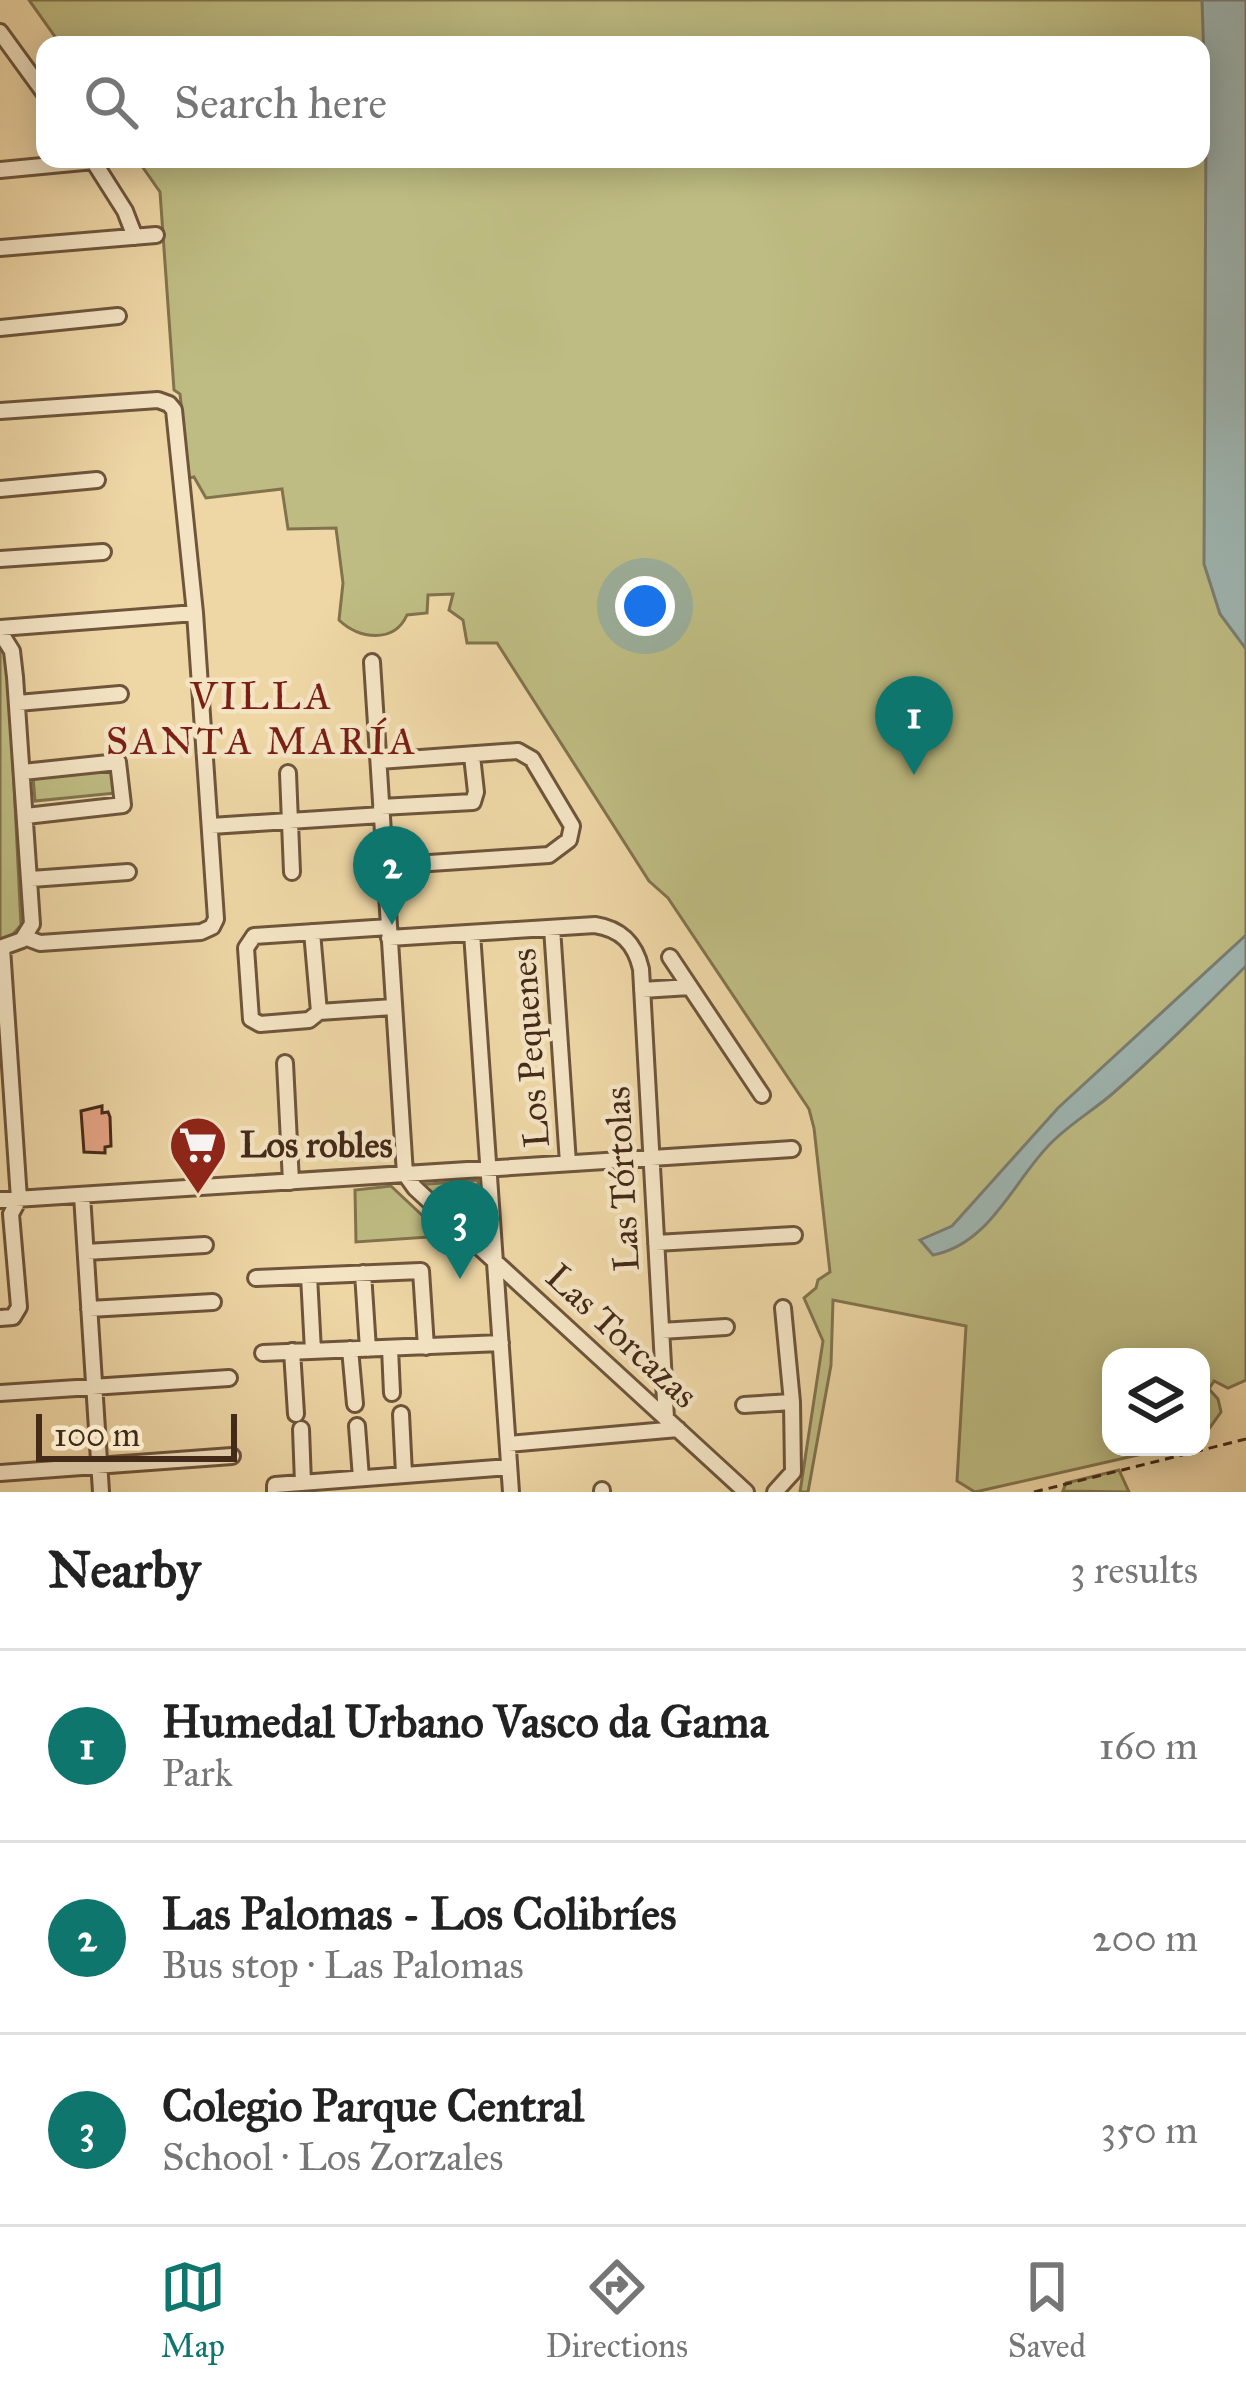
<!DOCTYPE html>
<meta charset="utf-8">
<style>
body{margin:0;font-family:"IM FELL Great Primer",serif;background:#f2f2f2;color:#222}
.controls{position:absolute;right:36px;bottom:36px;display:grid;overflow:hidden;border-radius:24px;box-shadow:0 6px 30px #0003}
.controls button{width:108px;height:108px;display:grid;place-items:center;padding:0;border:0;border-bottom:3px solid #e0e0e0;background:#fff;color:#222;font:60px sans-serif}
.scale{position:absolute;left:36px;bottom:30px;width:201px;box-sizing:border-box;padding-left:12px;border:6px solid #442a18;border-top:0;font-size:33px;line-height:42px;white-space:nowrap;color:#442a18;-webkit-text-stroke:9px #f4e4c4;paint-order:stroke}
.you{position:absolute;left:645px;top:606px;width:42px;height:42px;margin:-30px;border:9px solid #fff;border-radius:50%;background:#1a73e8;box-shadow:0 0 0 18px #1a73e833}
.badge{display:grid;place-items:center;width:78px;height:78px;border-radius:50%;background:#0f766e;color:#fff;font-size:39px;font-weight:700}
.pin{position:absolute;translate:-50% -99px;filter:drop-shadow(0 3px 6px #0008)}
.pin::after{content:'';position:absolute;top:63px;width:42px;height:36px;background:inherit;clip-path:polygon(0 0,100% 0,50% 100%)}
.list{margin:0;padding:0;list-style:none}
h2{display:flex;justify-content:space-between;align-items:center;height:156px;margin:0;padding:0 48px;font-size:51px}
h2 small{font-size:39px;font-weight:400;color:#767676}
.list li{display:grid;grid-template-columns:78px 1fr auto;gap:36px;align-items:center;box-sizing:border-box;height:192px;padding:0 48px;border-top:3px solid #e0e0e0}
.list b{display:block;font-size:45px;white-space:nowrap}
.list p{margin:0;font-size:39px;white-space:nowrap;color:#767676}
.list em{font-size:39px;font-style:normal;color:#767676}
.icon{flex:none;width:66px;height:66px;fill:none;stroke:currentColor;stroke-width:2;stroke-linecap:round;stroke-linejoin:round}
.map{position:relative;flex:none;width:1246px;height:1492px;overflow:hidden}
.search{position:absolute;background:#fff;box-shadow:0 6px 30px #0003;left:36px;right:36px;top:36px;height:132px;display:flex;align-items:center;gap:30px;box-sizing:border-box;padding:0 42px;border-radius:24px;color:#767676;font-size:45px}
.sheet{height:732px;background:#fff}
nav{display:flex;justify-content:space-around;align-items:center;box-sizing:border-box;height:168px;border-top:3px solid #e0e0e0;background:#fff;font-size:33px;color:#767676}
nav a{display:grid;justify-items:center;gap:6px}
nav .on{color:#0f766e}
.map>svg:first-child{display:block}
.green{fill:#bebc82;stroke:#81734d;stroke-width:3}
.water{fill:#9eb6b2;stroke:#7a7e74;stroke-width:3}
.building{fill:#e7a686;stroke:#442a18;stroke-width:3}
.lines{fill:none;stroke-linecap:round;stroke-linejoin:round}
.minor-casing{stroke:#6e553b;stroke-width:20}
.path{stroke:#442a18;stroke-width:3;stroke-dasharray:9 6;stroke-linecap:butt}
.minor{stroke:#f4e4c4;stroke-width:14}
.labels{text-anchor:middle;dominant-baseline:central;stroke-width:9;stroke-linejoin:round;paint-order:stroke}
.street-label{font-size:36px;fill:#442a18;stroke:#f4e4c4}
.poi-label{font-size:36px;font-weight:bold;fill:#442a18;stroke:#f4e4c4;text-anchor:start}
.neighbourhood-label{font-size:39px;letter-spacing:3px;fill:#7a1f14;stroke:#f4e4c4}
</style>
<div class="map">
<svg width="1246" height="1492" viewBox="0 0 1246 1492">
<rect width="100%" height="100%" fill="#eed6a5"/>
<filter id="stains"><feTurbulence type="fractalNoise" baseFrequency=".00167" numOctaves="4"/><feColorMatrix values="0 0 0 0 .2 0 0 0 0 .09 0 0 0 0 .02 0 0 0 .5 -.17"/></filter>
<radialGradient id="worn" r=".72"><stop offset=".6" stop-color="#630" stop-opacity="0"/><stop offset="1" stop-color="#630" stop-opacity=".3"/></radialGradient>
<path class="green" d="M29,0H1246V1380L1228,1388L1214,1381L1209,1389L1218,1399L1221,1412L1201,1440V1357H1111V1447H1173L975,1492L957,1481L966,1326L833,1300L831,1365L808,1492H800L823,1341L804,1298L816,1288L818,1280L830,1272L814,1128L809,1109L668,898L649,881L497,643H467L463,620L449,610L453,594L428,595L427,613L407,615C394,644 358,639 339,620L343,583L336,528L288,529L282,489L206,498L194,477L189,478L180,394L174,390L160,192L137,159H1201V45H61Z
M0,644L8,663L21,925L9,939L0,942Z
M114,768L116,793L35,801L33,776Z
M478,1180L482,1245L417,1185Z
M391,1186L444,1236L356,1242L355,1190Z
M1119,1470L1129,1492L1063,1491L1066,1483Z"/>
<path class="water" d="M1202,0H1246V649L1220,614L1204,564L1206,123Z
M1246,935V966C1202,1010 1158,1054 1111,1095C1092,1111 1070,1124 1052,1142C1014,1179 991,1244 933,1255L920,1240L952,1226L1058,1108Z"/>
<path class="building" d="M102,1106V1113L108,1112L110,1117L111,1146L105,1147V1153L84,1152L81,1111Z"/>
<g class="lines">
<defs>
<path id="minor" d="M0,32L45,94
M92,159L125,211L135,237
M0,170L94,161
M0,248L156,235
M0,328L118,316
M0,411L158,400L169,404L174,410L195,613L216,919L212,927L201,932L40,943L24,937
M0,489L97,480
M0,559L103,552
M0,628L195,613
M0,632L12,651L15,677L32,924L22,940L0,948
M372,662L405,1174L415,1188L746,1492
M18,703L120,694
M379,761L518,751L532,759L572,826L569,840L549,855L385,866
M23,772L118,762L123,805L26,816
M288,773L292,872
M381,807L473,802L476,792L472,756
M211,826L382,815
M31,879L128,872
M389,927L254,936L246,948L251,1019L260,1024L309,1020L319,1012L393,1007
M552,928L568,1163
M312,932L319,1012
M472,933L511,1492
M389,938L595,925C621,929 635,943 641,969L666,1418
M670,957L762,1095
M642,990L690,987
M285,1063L291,1182
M82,1195L101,1492
M0,1200L792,1149
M656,1243L794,1235
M86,1252L205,1245
M363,1273L368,1349
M309,1276L313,1351
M256,1278L421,1271L426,1347
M89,1309L213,1302
M0,1318L13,1317L19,1307L11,1214L19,1199L2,948
M661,1331L726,1327
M390,1348L392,1393
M350,1349L355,1404
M292,1351L296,1414
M263,1353L501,1343
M0,1393L229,1378
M744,1405L792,1402
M401,1414L404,1474
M357,1426L361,1478
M301,1429L303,1483
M508,1444L678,1429
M0,1473L232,1456
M602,1490V1492
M275,1492V1485L509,1467
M775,1492L793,1472L792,1402L783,1308"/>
</defs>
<use href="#minor" class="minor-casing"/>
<path class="path" d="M1034,1492L1246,1439"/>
<use href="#minor" class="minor"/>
</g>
<defs>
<symbol id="supermarket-pin" viewBox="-11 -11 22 30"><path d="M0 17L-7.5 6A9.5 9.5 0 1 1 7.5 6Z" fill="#8f2418" stroke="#f4e4c4"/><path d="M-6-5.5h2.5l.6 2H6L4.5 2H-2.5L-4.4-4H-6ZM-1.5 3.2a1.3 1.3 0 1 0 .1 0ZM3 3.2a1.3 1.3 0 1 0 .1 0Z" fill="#fff"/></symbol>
</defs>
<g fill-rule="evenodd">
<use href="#supermarket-pin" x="165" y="1112" width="66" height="90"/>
</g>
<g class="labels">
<g class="street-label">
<text transform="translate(530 1048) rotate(-94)">Los Pequenes</text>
<text transform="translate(622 1179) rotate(-93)">Las Tórtolas</text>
<text transform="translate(622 1336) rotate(43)">Las Torcazas</text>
</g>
<g class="poi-label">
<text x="240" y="1145">Los robles</text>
</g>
<g class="neighbourhood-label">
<text x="262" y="696">VILLA<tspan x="262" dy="45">SANTA MARÍA</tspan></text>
</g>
</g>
<rect width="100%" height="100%" filter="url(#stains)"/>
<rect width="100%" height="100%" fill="url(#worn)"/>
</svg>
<div class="controls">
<button><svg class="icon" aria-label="layers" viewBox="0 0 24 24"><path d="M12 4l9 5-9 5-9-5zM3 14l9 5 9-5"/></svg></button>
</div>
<div class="scale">100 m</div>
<div class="you"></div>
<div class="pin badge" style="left:914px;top:775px">1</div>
<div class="pin badge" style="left:392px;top:925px">2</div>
<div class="pin badge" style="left:460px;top:1279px">3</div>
<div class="search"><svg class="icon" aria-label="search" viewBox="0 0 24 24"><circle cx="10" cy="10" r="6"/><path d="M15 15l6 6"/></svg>Search here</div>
</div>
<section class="sheet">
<h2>Nearby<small>3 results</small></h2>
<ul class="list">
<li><span class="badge">1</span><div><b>Humedal Urbano Vasco da Gama</b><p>Park</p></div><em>160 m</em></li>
<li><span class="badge">2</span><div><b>Las Palomas - Los Colibríes</b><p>Bus stop · Las Palomas</p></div><em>200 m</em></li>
<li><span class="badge">3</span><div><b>Colegio Parque Central</b><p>School · Los Zorzales</p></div><em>350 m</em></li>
</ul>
</section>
<nav>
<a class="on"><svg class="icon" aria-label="map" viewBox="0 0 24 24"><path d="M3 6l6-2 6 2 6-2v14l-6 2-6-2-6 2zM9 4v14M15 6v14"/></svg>Map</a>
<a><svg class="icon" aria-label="directions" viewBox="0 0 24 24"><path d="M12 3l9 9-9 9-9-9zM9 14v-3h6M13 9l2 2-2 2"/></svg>Directions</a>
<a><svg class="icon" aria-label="saved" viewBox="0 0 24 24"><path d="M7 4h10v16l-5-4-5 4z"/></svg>Saved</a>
</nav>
